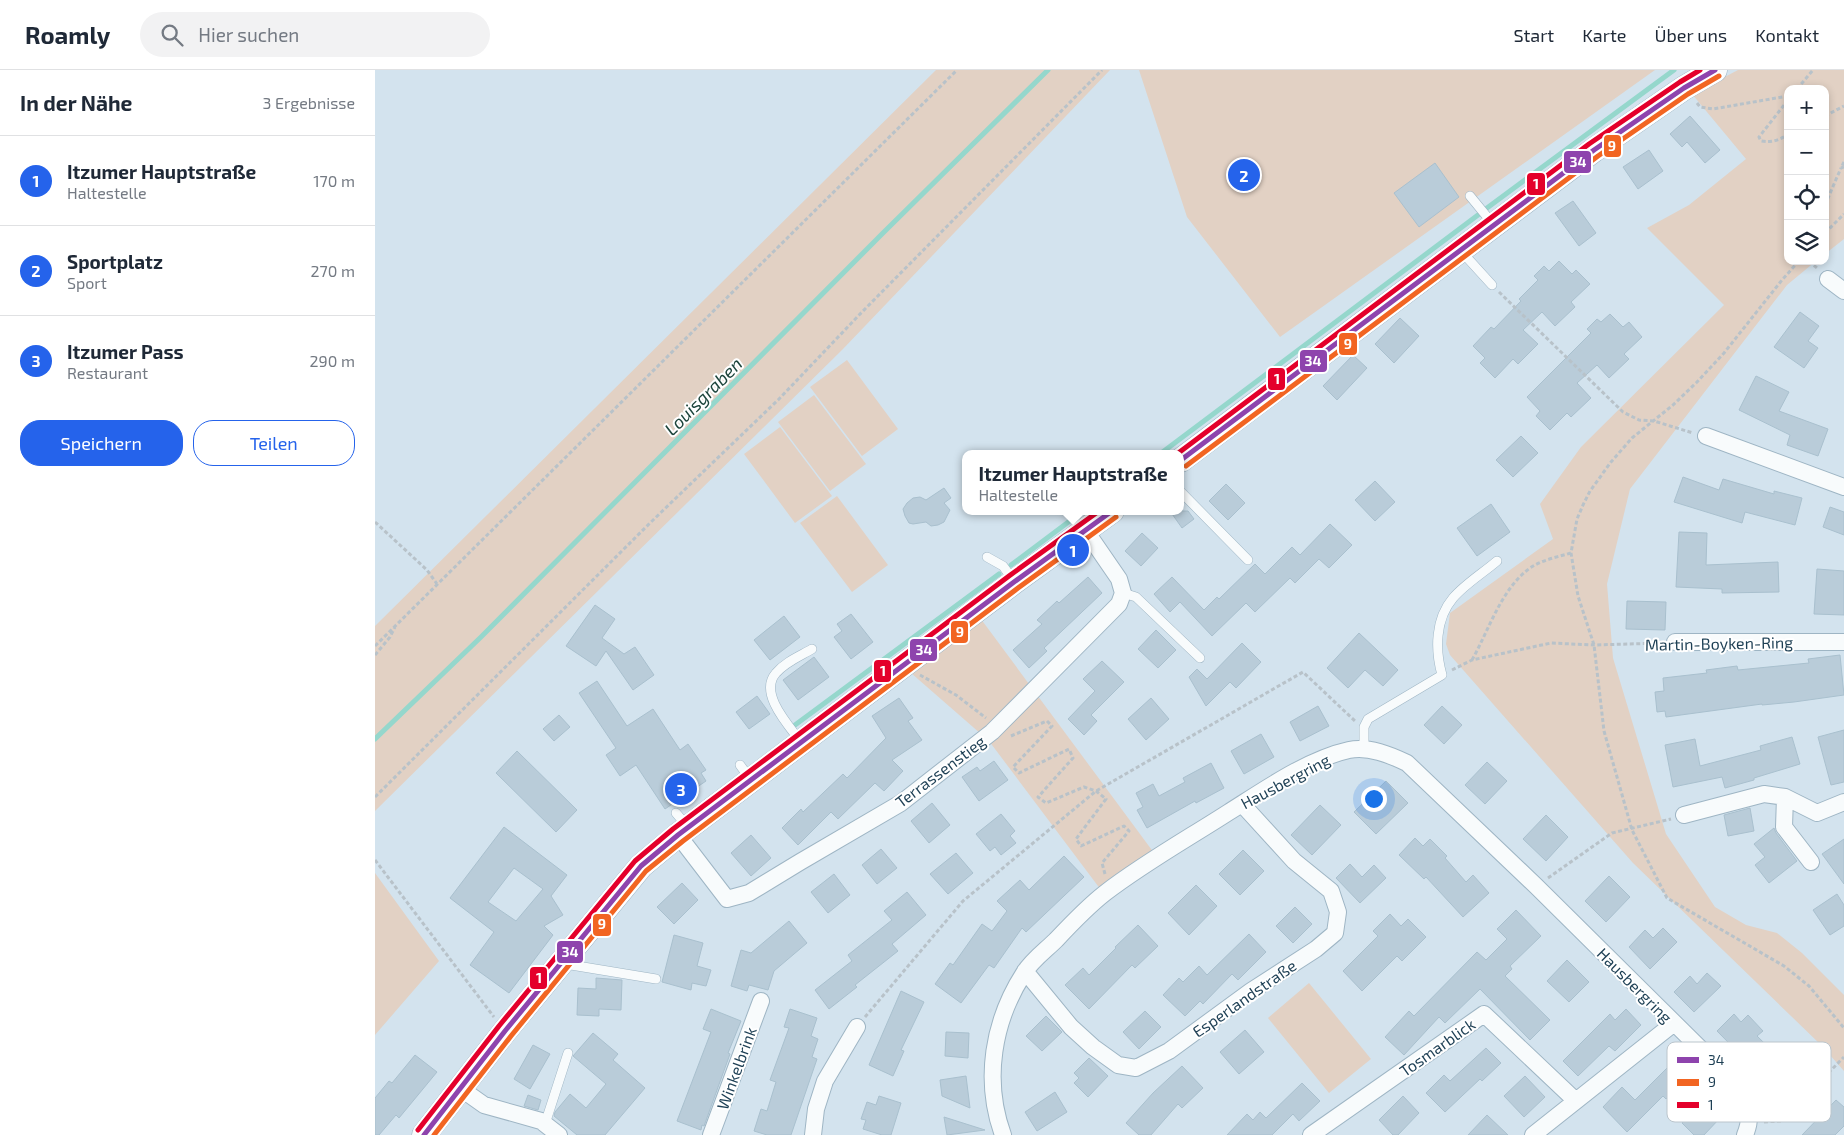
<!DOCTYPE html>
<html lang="de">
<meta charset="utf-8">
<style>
body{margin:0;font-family:"Exo 2",sans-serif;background:#f2f2f3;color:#1f2937}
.controls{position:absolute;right:15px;top:15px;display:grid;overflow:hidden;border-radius:10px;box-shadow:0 2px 8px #0003}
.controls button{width:45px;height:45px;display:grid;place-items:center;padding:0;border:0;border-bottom:1px solid #e0e1e3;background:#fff;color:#1f2937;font:25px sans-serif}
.you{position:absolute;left:998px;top:728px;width:18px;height:18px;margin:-12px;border:4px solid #fff;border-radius:50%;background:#1a73e8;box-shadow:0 0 0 8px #1a73e833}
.badge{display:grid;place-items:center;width:32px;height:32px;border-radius:50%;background:#2563eb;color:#fff;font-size:16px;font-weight:700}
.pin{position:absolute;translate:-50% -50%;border:2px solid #fff;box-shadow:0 1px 5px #0006}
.popup{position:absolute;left:587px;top:380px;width:222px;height:65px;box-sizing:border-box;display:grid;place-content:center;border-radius:10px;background:#fff;filter:drop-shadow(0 1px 4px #0005);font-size:16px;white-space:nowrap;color:#747a83}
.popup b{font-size:19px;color:#1f2937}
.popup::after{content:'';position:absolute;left:50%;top:100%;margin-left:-10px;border:10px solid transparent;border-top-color:#fff}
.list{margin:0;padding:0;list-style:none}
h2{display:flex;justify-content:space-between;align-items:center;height:65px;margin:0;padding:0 20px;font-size:21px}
h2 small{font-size:16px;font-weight:400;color:#747a83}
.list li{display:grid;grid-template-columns:32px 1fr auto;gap:15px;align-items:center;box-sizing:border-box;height:90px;padding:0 20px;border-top:1px solid #e0e1e3}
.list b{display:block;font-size:19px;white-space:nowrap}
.list p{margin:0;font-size:16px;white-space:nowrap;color:#747a83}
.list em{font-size:16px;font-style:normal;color:#747a83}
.actions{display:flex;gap:10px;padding:15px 20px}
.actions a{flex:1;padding:11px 0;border:1px solid #2563eb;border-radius:20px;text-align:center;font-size:18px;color:#2563eb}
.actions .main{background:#2563eb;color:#fff}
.icon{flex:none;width:28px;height:28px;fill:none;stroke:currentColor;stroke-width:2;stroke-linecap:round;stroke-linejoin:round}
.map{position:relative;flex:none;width:1469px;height:1065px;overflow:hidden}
header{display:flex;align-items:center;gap:30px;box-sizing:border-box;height:70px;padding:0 25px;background:#fff;border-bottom:1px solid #e0e1e3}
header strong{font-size:24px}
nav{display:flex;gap:28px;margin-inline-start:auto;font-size:18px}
.search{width:350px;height:45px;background:#f2f2f3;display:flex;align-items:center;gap:12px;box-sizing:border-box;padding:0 18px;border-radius:28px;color:#747a83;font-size:19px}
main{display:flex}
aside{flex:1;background:#fff}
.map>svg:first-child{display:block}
.green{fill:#e2d1c4}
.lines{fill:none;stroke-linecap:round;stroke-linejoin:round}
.stream{stroke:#95d7cc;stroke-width:5}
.building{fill:#b9ccd9;stroke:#a9c0ce;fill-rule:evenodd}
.service-casing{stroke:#9eb5c4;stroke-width:10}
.minor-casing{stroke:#9eb5c4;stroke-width:18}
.secondary-casing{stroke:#9eb5c4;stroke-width:25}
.path{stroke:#b8c2c9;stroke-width:3;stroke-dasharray:4 2.5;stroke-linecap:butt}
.service{stroke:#f8fbfc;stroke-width:9}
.minor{stroke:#f8fbfc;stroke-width:16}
.secondary{stroke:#f8fbfc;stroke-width:24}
.bus-1-casing{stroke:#fff;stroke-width:9}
.bus-2-casing{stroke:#fff;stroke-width:9}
.bus-3-casing{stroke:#fff;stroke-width:9}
.bus-1{stroke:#8e44ad;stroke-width:5}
.bus-2{stroke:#f26522;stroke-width:5}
.bus-3{stroke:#e4002b;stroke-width:5}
.labels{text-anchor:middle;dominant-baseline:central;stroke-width:4;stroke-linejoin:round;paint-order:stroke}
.street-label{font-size:16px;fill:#1d3f54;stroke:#fff}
.water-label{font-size:18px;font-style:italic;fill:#1c443b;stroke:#fff}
.key{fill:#fff;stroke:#bbc5cc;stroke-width:1}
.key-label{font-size:14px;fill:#1d3f54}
.line-badge{stroke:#fff;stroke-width:2}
.badge-label{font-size:14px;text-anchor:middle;font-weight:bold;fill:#fff}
</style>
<header>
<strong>Roamly</strong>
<div class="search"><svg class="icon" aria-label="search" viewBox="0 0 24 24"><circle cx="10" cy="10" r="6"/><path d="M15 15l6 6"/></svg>Hier suchen</div>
<nav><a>Start</a><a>Karte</a><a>Über uns</a><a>Kontakt</a></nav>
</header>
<main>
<aside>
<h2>In der Nähe<small>3 Ergebnisse</small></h2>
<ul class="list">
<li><span class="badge">1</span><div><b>Itzumer Hauptstraße</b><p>Haltestelle</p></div><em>170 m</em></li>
<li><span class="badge">2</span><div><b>Sportplatz</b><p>Sport</p></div><em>270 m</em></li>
<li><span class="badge">3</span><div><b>Itzumer Pass</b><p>Restaurant</p></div><em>290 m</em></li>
</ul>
<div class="actions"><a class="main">Speichern</a><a>Teilen</a></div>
</aside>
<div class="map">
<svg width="1469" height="1065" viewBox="0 0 1469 1065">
<rect width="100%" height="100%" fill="#d3e3ee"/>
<path class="green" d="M561,0H735L468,279L0,741V556Z
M764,0H1280L905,267L812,147Z
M1363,0H1469V169L1450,184V19H1413V191H1441L1412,215L1255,419L1232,514L1238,588L1291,764L1340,837L1371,855L1402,863L1427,883L1469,925V1001L1447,976L1258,793L1075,585L1071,574L1075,543L1178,469L1165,434L1206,377L1349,235L1272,158L1314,135L1371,89L1317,24Z
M472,290L523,359L487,386L435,317Z
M439,325L491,394L455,421L403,352Z
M405,357L457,426L420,453L369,384Z
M462,426L513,495L477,522L425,453Z
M600,541L782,787L729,824L614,671L528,596Z
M0,803L64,891L0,965Z
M934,913L996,989L954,1023L893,948Z"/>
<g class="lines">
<path class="stream" d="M1112,138L1299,0
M785,384L1103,145
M636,495L708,441
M420,655L624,504
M0,669L106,567L508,163L673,0"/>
</g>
<path class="building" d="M1315,46L1345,80L1330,93L1312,72L1307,77L1295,64Z
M1274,80L1288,101L1263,119L1248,97Z
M1060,93L1084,127L1044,157L1019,123Z
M1198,131L1221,163L1204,176L1180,143Z
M1184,191L1197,204L1201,200L1215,214L1196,232L1200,237L1180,256L1167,242L1148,260L1163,274L1143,294L1138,289L1120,308L1105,293L1110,288L1098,276L1116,257L1119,259L1146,231L1144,229L1163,210L1159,206L1169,196L1174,201Z
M1425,242L1444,256L1433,271L1443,278L1429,298L1399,277Z
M1235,244L1248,257L1254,252L1267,267L1249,284L1254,289L1234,308L1222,295L1202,313L1216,328L1196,347L1192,343L1175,360L1161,346L1165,341L1152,327L1216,263L1212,259L1222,249L1226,252Z
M1025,248L1044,266L1019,293L1000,274Z
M978,285L992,298L962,330L948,316Z
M1381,306L1414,322L1404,341L1453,359L1443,386L1412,375L1415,365L1364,340Z
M1146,366L1163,383L1138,407L1121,390Z
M1308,407L1344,420L1348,409L1399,424V421L1427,428L1420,455L1370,442L1367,453L1299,432Z
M1000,411L1020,432L1000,451L980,430Z
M851,414L870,433L853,450L834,431Z
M569,418L576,428L569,433L575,440L569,452L563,455L556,456L551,452L538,454L534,453L530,446L528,439L532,433L538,428L545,427L551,430Z
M1116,434L1135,462L1102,486L1082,458Z
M1455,437L1469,442V465L1448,457Z
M795,441H813L819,449L807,458Z
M955,454L977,475L954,498L944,489L920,513L915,508L880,542L871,533L837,566L805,532L795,542L779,524L797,507L829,540L842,527L844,529L880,494L890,504L917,477L925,485Z
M1304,462L1332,463L1331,495L1403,492L1404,522L1347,523V519L1301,517Z
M767,463L783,478L766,496L750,481Z
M1442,499L1469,501V545L1439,544Z
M713,507L727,523L669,578L672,581L654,598L638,580L667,554L662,550L682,531L684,533Z
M1252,531L1291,532L1290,560L1251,559Z
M220,535L240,549L227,568L249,584L260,577L279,605L258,620L231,581L221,596L191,576Z
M476,544L498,572L476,589L459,567L467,561L462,554Z
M409,546L425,567L395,590L379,570Z
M781,560L801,580L783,598L763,579Z
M984,563L1023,600L1008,616L990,600L973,618L952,598Z
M867,573L886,592L861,618L855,612L831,636L814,607L822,599L832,609Z
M1465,585L1469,625L1419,632L1387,635V634L1291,647L1290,641L1282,642L1280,622L1289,621L1288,608L1332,603L1331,600L1362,596L1363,600L1434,593L1433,589Z
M439,587L454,607L423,630L408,610Z
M727,591L749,612L716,645L722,651L709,665L693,649L720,621L708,609Z
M222,611L252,656L278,639L305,680L313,674L331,700L326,703L331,711L290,739L261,695L245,706L231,685L241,678L204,623Z
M382,626L395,644L374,659L361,642Z
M524,628L538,648L533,651L547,670L517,690L528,701L509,721L500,713L463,749L456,742L423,775L407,758L426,739L428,742L468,704L472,708L511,668L497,646Z
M776,628L794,649L771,670L753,649Z
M943,636L954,656L925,671L915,652Z
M1067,636L1087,655L1069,674L1049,655Z
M184,645L195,657L179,671L168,659Z
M1469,660V712L1456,715L1443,667Z
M886,664L899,687L869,704L856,681Z
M1417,667L1425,694L1379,708V710L1350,718L1347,707L1298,717L1290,675L1320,669L1325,696L1386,680L1385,676Z
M142,681L202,740L181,762L121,703Z
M619,691L633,710L604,731L587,707L602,697L605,701Z
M1112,692L1132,711L1110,734L1090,715Z
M836,693L849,718L821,733L820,731L772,758L762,740L768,737L761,723L778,714L784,726L810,712L808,708Z
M1011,711L1033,733L1001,764L979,742Z
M557,733L575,755L554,773L536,751Z
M945,735L966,755L937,785L916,765Z
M1375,738L1379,761L1353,766L1349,745Z
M626,744L640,761L635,766L641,773L626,785L620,777L615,781L601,764Z
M1171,745L1193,767L1171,791L1148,769Z
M129,757L192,805L176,826L188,845L169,856L178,865L134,923L95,895L119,862L75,828ZM139,798L168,819L141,851L113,832Z
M1399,758L1401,763L1422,791L1394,813L1380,795L1390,787L1379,774Z
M376,765L396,788L376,806L356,783Z
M1040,768L1048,776L1055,769L1072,786L1070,788L1091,812L1098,805L1114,823L1088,847L1051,807L1049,809L1024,785Z
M1469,769V814L1447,784Z
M506,779L522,798L502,814L487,795Z
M868,780L889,801L865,825L844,804Z
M581,783L598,803L573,824L555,804Z
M689,786L709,807L651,862L647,858L619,898L614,895L586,933L560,914L575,893L578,895L607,854L617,861L632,841L622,831L645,810L654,820Z
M975,794L987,807L999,795L1011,808L985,833L961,808Z
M459,804L475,825L453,843L436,822Z
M1234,806L1255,827L1231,852L1210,831Z
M307,813L323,830L299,854L282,837Z
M821,815L842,836L814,865L793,843Z
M532,822L551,845L517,874L523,881L480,915L482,917L454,939L440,920L477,891L473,885L517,850L509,841Z
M1462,824L1469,835V856L1455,865L1438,840Z
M920,837L937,854L918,873L901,856Z
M1141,840L1166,866L1135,896L1137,899L1130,906L1175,950L1155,970L1105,919L1070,953L1064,947L1029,985L1010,967L1034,941L1039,946L1102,882L1111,890L1132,869L1122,859Z
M1015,844L1026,856L1033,849L1051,867L1027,891L1022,886L987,921L968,901L1003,866L998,861Z
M414,851L432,873L399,901L393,920L374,915L372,921L356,916L366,880L376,883Z
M763,855L783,876L760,898L757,895L714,939L690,915L708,898L714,905L741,878L740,877Z
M1288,858L1302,872L1275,899L1254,877L1270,860L1278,868Z
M874,864L891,882L863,910L857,904L828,934L825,931L810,946L788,925L804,908L808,912L824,896L832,905Z
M299,865L328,873L322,896L336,900L331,916L317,913L316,920L287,912Z
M1192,890L1214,912L1194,932L1172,911Z
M1332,903L1346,916L1319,942L1299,922L1315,906L1322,914Z
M221,908L247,910L246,940L224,939V946L202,945L203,918L221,919Z
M526,921L549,932L526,980L529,981L518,1006L494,995Z
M336,939L366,951L353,983L355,984L329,1056L327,1055L326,1060L302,1051L336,962L328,959Z
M415,939L442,948L436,966L443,969L437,987L442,989L416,1065H392L379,1061L386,1039L392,1041L401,1012L395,1010L414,958L409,957Z
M1251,939L1266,955L1240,981L1234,976L1203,1006L1188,991L1235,944L1240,950Z
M770,941L786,957L764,979L748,962Z
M1359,944L1366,952L1373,945L1388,961L1382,966L1426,1009L1408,1028L1342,961Z
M671,946L687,962L667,981L651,966Z
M870,960L889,982L864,1004L845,982Z
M571,962L594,963L593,988L570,986Z
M218,963L243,984L238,990L270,1018L230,1065H202L179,1046L180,1042L195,1024L211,1038L231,1014L198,986Z
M158,975L175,984L155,1019L139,1009Z
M1111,978L1126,993L1107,1011L1105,1009L1070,1042L1051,1023L1069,1005L1075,1011Z
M40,985L62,1002L24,1048L21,1045L4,1065H0V1028L14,1011L17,1013Z
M714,988L733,1006L713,1027L699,1013L704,1008L699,1003Z
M807,996L828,1018L807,1038L803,1034L776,1065H764L751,1053L778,1023Z
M1294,996L1309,1012L1291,1029L1288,1026L1252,1062L1228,1037L1247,1017L1260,1030Z
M591,1006L595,1038L567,1026L565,1010Z
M1150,1006L1170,1027L1149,1047L1129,1026Z
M927,1013L945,1031L924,1051L918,1044L897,1065H852L872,1044L878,1050L885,1042L891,1048Z
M680,1022L692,1042L662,1061L650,1042Z
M153,1025L166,1030L163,1040L149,1036Z
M504,1026L526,1033L516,1065H507L488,1059L491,1050L486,1049L492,1032L501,1035Z
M1028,1026L1044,1043L1023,1065H1018L1004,1050Z
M1329,1030L1346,1047L1329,1065H1319L1307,1053Z
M1461,1030L1469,1037V1056L1460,1065H1427Z
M1112,1045L1133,1065H1093Z
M569,1047L610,1060L572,1065Z"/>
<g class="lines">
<defs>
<path id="service" d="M1095,126L1118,154
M1086,181L1117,215
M806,422L873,490
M612,487L628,496L639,511
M748,523L761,527L825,588
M426,672C414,656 383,623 401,603C410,592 425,586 437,579
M989,680V657L993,649L1067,605C1060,580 1060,549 1078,528C1090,514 1108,503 1122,491
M365,695L376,710
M301,743L313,757
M190,894L281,909
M170,1054L193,983"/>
<path id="minor" d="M1453,209L1469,221
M1331,366L1469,417
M1300,572H1469
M1410,727L1409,757L1436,792
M1309,745L1389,724L1410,727L1442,743L1469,732
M303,765L352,829L374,823L425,792L526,733L617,662L744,534L748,523L744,509L711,461
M650,901L696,957L718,977L743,995L761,998L794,981L876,921L941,879L960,863L963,842L956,821L919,791L867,734
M85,1018L109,1035L166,1051L184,1065
M336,1065L386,931
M438,1065L441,1039L450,1011L482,957
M628,1065C608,1010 618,951 649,903C657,890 671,880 681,870C696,854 712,837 730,823C769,793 812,769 854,742C889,720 933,689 974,680C994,676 1015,685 1032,693L1161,816L1357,1010C1370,1030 1380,1041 1370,1065
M936,1065L1109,944L1201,1031
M1158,1065L1298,954"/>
<path id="secondary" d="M806,390L1219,80L1309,18L1340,0
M49,1065L130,961L266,796L303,765L639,512L737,441"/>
</defs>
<use href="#service" class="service-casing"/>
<use href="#minor" class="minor-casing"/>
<use href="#secondary" class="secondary-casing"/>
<path class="path" d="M1422,19L1438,0
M1413,30L1384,67L1386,71C1397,73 1403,70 1413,65
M1322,33L1325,37L1338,39L1413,26
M1450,46L1469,36
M1469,92L1466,98L1469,97
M1450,135L1466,98
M1450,163L1469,144
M1424,191L1407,210L1349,283L1322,312L1298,335L1257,368L1236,392L1215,421L1208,435L1202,449L1196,483L1203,526L1219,575L1229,661L1257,760L1292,828L1409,896L1434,916L1469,958
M1434,191L1442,198
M1124,222L1248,342L1264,350L1279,351L1318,363
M0,452L52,500L62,514
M0,576L582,0
M0,585L15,567L20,557
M1097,590C1114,560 1126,519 1155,498C1167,490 1182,487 1196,483
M1077,600L1097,590L1176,573L1219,575L1287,573
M545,605L581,625L611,648
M636,666L672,651L677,656L638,697L644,703L694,679L698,688L663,727L671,733L709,717L721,721L731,729L701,769L706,776L749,756L754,761L727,793L730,804
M0,727L276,452L404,329L487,242L727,0
M0,790L119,947
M1173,808L1237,763L1296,749
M490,947L588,831L721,721L928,602L980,651
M1389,1052L1406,1051L1469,987"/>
<use href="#service" class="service"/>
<use href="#minor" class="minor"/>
<use href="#secondary" class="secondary"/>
<defs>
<path id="bus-1" d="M806,390L1219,80L1309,18L1340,0
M49,1065L130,961L266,796L303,765L639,512L737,441"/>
<path id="bus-2" d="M811,396L1223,86L1313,24L1344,6
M59,1065L136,966L271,801L308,771L643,518L741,447"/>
<path id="bus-3" d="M802,384L1214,74L1305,12L1325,0
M43,1060L124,956L260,791L298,759L634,506L724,441"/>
</defs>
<use href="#bus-1" class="bus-1-casing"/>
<use href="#bus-2" class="bus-2-casing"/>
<use href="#bus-3" class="bus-3-casing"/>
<use href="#bus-1" class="bus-1"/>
<use href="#bus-2" class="bus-2"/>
<use href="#bus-3" class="bus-3"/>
</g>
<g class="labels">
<g class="street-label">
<text transform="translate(1344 573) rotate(-1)">Martin-Boyken-Ring</text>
<text transform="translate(565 701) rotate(-37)">Terrassenstieg</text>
<text transform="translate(910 711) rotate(-28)">Hausbergring</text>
<text transform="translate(1260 915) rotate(45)">Hausbergring</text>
<text transform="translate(869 928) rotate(-35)">Esperlandstraße</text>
<text transform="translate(1062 977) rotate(-35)">Tosmarblick</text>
<text transform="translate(361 998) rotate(-70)">Winkelbrink</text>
</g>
<g class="water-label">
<text transform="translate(328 326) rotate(-45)">Louisgraben</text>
</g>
</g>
<rect x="1292" y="972" width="164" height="80" rx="8" class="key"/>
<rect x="1302" y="987" width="22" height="6" fill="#8e44ad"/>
<rect x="1302" y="1009" width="22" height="7" fill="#f26522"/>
<rect x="1302" y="1032" width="22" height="6" fill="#e4002b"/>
<g class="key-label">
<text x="1333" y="995">34</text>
<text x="1333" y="1017">9</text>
<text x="1333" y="1040">1</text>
</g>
<g class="line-badge">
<rect x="1228" y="64" width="19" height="24" rx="5" fill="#f26522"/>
<rect x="1188" y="80" width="29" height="24" rx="5" fill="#8e44ad"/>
<rect x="1151" y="102" width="20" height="24" rx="5" fill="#e4002b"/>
<rect x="963" y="262" width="20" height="24" rx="5" fill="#f26522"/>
<rect x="924" y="279" width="29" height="24" rx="5" fill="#8e44ad"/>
<rect x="892" y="297" width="19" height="24" rx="5" fill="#e4002b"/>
<rect x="575" y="550" width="19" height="24" rx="5" fill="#f26522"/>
<rect x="534" y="568" width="29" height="24" rx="5" fill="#8e44ad"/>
<rect x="498" y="589" width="19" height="24" rx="5" fill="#e4002b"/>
<rect x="217" y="843" width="20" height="24" rx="5" fill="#f26522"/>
<rect x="181" y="870" width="28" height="24" rx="5" fill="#8e44ad"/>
<rect x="154" y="896" width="19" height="24" rx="5" fill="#e4002b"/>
</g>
<g class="badge-label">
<text x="1237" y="81">9</text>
<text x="1203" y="97">34</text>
<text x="1161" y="119">1</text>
<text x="973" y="279">9</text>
<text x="938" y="296">34</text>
<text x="902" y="314">1</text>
<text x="585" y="567">9</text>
<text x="549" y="585">34</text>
<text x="508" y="606">1</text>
<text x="227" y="859">9</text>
<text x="195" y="887">34</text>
<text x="164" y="913">1</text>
</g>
</svg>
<div class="controls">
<button>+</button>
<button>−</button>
<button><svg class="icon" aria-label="locate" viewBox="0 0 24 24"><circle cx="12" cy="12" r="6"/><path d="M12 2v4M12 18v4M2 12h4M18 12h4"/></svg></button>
<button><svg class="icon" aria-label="layers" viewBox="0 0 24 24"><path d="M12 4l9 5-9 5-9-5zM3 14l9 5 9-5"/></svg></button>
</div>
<div class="you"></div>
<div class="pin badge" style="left:698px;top:480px">1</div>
<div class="popup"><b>Itzumer Hauptstraße</b>Haltestelle</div>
<div class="pin badge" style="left:869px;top:105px">2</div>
<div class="pin badge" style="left:306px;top:719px">3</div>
</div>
</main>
